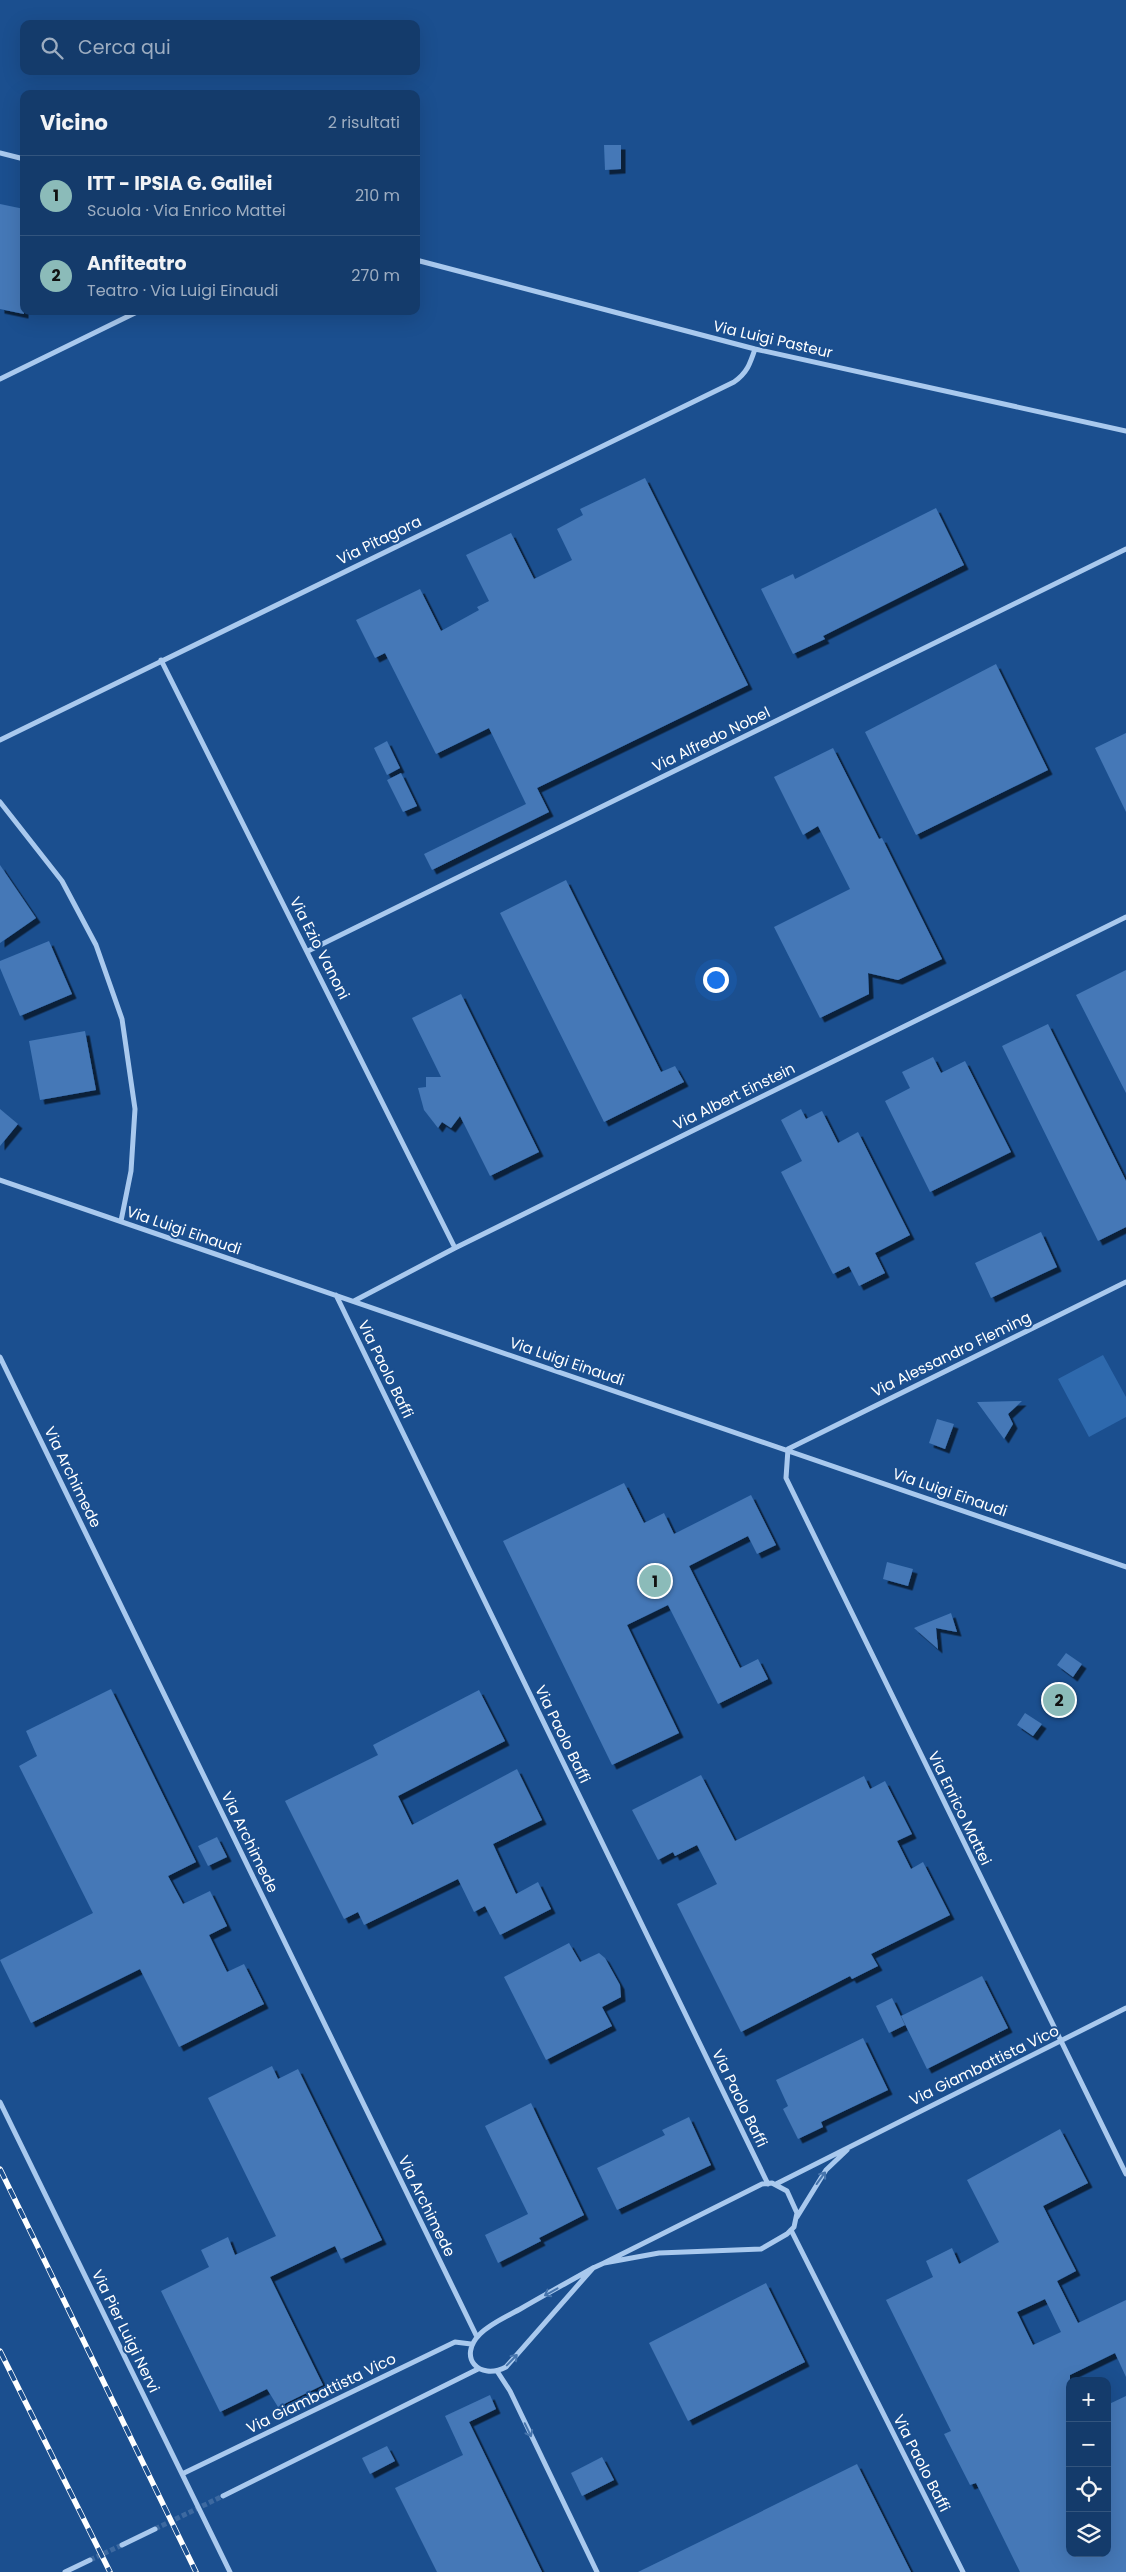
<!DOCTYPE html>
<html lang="it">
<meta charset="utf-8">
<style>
body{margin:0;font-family:Poppins,sans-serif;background:#214673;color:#f1f3f6}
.controls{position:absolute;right:15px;bottom:15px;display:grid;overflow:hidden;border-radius:10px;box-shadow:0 5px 20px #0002}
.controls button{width:45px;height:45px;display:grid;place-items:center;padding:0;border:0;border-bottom:1px solid #33557e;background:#143b6b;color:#f1f3f6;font:25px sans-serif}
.you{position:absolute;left:715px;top:979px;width:18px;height:18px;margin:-12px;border:4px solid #fff;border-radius:50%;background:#1a73e8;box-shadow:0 0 0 8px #1a73e833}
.badge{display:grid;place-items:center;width:32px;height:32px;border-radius:50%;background:#8bbbb9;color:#111;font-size:16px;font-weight:700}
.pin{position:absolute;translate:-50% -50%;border:2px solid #fff;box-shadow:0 1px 5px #0006}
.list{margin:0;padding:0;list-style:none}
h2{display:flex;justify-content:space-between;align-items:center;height:65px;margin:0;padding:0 20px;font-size:21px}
h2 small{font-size:16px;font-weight:400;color:#9dadc1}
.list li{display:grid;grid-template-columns:32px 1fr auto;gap:15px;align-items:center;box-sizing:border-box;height:80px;padding:0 20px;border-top:1px solid #33557e}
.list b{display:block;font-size:19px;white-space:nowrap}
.list p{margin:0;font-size:16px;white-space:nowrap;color:#9dadc1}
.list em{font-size:16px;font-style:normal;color:#9dadc1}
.icon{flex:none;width:28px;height:28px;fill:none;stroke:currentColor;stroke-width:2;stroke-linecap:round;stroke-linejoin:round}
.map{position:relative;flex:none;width:1126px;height:2572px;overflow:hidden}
.search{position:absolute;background:#143b6b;box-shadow:0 5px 20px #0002;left:20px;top:20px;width:400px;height:55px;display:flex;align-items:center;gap:12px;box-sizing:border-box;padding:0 18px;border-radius:10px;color:#9dadc1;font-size:19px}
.panel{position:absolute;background:#143b6b;box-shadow:0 5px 20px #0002;left:20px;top:90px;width:400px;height:225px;border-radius:10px}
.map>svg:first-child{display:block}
.green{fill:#2e69ad}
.building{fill:#4478b7;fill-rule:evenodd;filter:url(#shadow)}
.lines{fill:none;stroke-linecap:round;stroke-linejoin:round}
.street-tunnel{stroke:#3d69a0;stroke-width:5;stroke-dasharray:5 2.5;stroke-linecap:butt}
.street{stroke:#a9c9ee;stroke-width:5}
.rail-casing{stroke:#fff;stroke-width:5.5}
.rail{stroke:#1b4f8f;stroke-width:4;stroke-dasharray:11;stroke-linecap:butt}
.oneway{stroke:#4674ac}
.labels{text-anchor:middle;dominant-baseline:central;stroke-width:4;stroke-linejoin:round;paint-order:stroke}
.street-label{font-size:15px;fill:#fff;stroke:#1b4f8f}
</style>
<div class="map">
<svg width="1126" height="2572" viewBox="0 0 1126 2572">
<defs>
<filter id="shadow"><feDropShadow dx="4.5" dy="4.5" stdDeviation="0" flood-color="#0009"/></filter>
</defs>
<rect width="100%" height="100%" fill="#1b4f8f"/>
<path class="green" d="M1103,1355L1126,1397V1417L1089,1437L1058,1379Z"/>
<path class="building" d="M604,145H621V169L605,170Z
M0,204L24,209V314L0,309Z
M645,478L748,685L537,788L549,812L432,870L424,854L526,804L489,728L436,754L385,653L375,658L356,620L420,589L441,631L479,610L477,607L489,601L466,555L511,533L534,579L572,560L557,529L583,515L580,509Z
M936,508L964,565L823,636L825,639L793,654L761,589L793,574L795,579Z
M996,664L1048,770L916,835L865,732Z
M1126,733V812L1095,748Z
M387,741L400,768L387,775L374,748Z
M833,748L879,839L882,838L942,959L898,980L868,973L869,994L820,1018L774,927L850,889L818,826L803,835L774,777Z
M401,773L417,806L403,812L387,780Z
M0,865L36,918L0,943Z
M566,880L661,1072L675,1066L684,1082L604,1122L500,913Z
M49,941L72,994L20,1016L0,968V961Z
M1126,970V1093L1076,995Z
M461,994L539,1152L490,1176L460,1116L451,1128L442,1122L438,1128L424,1110L418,1088L426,1087V1077H441L412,1018Z
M1048,1024L1126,1181V1227L1098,1241L1002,1046Z
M85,1031L96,1090L40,1100L29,1041Z
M933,1057L941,1073L965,1061L1011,1152L930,1192L885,1101L910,1088L902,1072Z
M0,1109L18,1124L0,1146Z
M801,1109L806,1119L822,1111L838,1143L858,1132L910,1235L875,1253L885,1273L859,1286L849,1266L833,1274L781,1172L802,1161L781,1120Z
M1041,1232L1057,1267L991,1298L975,1263Z
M1022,1401L1008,1414L1013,1424L1004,1439L977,1402Z
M937,1419L954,1424L945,1449L929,1443Z
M624,1483L644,1523L664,1513L674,1534L751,1495L776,1545L757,1554L748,1536L689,1566L740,1668L758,1659L768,1679L718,1704L668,1605L627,1625L679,1733L612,1765L503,1541Z
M887,1562L913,1569L908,1586L883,1579Z
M951,1613L957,1632L936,1628L938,1649L914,1628Z
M1066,1653L1082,1664L1073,1677L1057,1665Z
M111,1689L196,1862L168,1876L183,1904L210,1891L227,1926L209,1935L227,1972L244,1964L264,2004L179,2047L140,1969L31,2023L0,1960L93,1913L19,1766L37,1756L26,1731Z
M479,1690L505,1741L398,1796L412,1825L517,1769L542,1820L493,1844L516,1894L538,1882L551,1909L500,1935L485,1906L474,1912L458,1879L364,1925L358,1912L344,1919L285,1801L378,1755L373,1745Z
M1025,1713L1042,1724L1033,1736L1017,1725Z
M701,1775L735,1841L864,1776L870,1789L885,1781L912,1834L897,1841L911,1869L923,1862L950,1915L871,1954L878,1966L852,1979L850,1976L741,2032L677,1904L717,1884L697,1845L675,1856L673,1852L658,1860L632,1810Z
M217,1837L227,1857L208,1866L198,1846Z
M569,1943L580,1962L599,1953L605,1958L620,1985L621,1997L602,2007L612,2026L546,2060L504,1977Z
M982,1976L1008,2028L927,2069L901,2016Z
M892,1998L905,2025L889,2033L876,2006Z
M863,2038L888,2090L821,2122L823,2127L798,2139L783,2109L788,2106L776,2080Z
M272,2066L278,2079L298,2069L382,2240L341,2259L335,2246L270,2277L323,2385L278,2407L267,2389L220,2412L161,2291L209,2267L201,2250L228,2237L235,2255L276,2236L208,2098Z
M531,2103L584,2215L539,2238L541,2241L498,2263L485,2235L528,2214L485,2126Z
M689,2117L711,2165L617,2210L597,2168L665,2135L662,2130Z
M1060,2129L1088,2183L1043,2206L1076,2271L1057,2281L1078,2323L1126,2300V2377L1115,2353L1070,2375V2553H1107V2405L1126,2396V2572H1020L976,2483L970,2485L944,2434L951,2431L886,2300L933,2277L926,2261L952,2248L959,2264L999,2242L967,2180ZM1045,2299L1061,2332L1033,2345L1017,2312Z
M766,2283L805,2362L688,2421L649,2343Z
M490,2395L496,2409L469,2422L542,2572H437L395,2488L463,2455L445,2416Z
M387,2446L395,2461L370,2474L362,2458Z
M602,2457L614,2480L582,2496L571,2473Z
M857,2464L911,2572H638L732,2526Z"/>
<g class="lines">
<path class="street-tunnel" d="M155,2529L223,2496
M90,2560L122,2545"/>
<path class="street" d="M0,153L24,159
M416,260L755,349L1126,431
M0,379L139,311
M161,660L455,1248
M0,740L734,382C747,373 750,364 755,349
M0,802L62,881L96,945L122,1019L135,1109L131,1171L121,1221
M308,951L1126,549
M0,1180L1126,1567
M1126,1282L788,1449L786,1478L1126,2174
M336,1295L768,2184
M354,1301L455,1248L1126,917
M0,1357L477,2337
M0,2102L230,2572
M772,2183L787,2191L797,2213L794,2227L787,2234L761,2249L659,2253L604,2263L762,2184Z
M776,2184L1126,2008
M797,2217L826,2170L847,2150
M791,2230L963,2572
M593,2268L506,2367C479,2381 457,2357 480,2334C491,2323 508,2316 522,2308C546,2294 570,2281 593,2268L604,2263
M497,2371L510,2391L597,2572
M182,2474L455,2342L471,2344
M223,2496L478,2369
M122,2545L155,2529
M65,2572L90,2560"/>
<defs>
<path id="rail" d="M0,2169L196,2572
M0,2351L110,2572"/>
</defs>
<use href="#rail" class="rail-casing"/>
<use href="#rail" class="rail"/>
</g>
<defs><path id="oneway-shaft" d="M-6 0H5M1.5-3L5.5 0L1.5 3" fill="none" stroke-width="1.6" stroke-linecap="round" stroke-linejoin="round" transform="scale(1.25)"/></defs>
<g class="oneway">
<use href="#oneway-shaft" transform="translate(821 2178) rotate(-54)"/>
<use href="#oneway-shaft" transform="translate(551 2292) rotate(151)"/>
<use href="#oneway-shaft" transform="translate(512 2360) rotate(-46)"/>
<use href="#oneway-shaft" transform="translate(528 2430) rotate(64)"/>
</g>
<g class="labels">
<g class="street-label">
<text transform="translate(773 339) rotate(13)">Via Luigi Pasteur</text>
<text transform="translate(379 540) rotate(-26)">Via Pitagora</text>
<text transform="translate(711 739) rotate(-26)">Via Alfredo Nobel</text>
<text transform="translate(320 948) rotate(63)">Via Ezio Vanoni</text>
<text transform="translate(734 1096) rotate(-26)">Via Albert Einstein</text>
<text transform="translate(184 1230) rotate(19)">Via Luigi Einaudi</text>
<text transform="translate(951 1354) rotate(-26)">Via Alessandro Fleming</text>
<text transform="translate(567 1361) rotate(19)">Via Luigi Einaudi</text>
<text transform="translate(386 1369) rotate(64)">Via Paolo Baffi</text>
<text transform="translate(73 1477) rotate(64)">Via Archimede</text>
<text transform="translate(950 1492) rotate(19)">Via Luigi Einaudi</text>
<text transform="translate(563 1734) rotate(64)">Via Paolo Baffi</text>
<text transform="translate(960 1808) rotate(64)">Via Enrico Mattei</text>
<text transform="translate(250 1842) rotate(64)">Via Archimede</text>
<text transform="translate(984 2065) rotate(-26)">Via Giambattista Vico</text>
<text transform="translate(740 2098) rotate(64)">Via Paolo Baffi</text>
<text transform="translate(427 2206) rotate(64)">Via Archimede</text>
<text transform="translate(126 2331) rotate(64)">Via Pier Luigi Nervi</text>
<text transform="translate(321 2393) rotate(-26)">Via Giambattista Vico</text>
<text transform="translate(922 2463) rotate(63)">Via Paolo Baffi</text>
</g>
</g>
</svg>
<div class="controls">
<button>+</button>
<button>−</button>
<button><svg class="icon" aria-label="locate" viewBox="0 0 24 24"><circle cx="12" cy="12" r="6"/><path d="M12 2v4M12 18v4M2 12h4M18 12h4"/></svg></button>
<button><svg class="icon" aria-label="layers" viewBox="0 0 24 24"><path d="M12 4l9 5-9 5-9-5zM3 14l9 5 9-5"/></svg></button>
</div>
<div class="you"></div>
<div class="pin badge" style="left:655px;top:1581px">1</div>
<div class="pin badge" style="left:1059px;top:1700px">2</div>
<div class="search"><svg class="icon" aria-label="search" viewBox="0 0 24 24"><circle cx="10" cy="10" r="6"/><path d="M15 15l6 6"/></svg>Cerca qui</div>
<section class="panel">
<h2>Vicino<small>2 risultati</small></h2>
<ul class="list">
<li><span class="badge">1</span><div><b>ITT - IPSIA G. Galilei</b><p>Scuola · Via Enrico Mattei</p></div><em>210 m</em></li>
<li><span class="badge">2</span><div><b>Anfiteatro</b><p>Teatro · Via Luigi Einaudi</p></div><em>270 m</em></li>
</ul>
</section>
</div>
